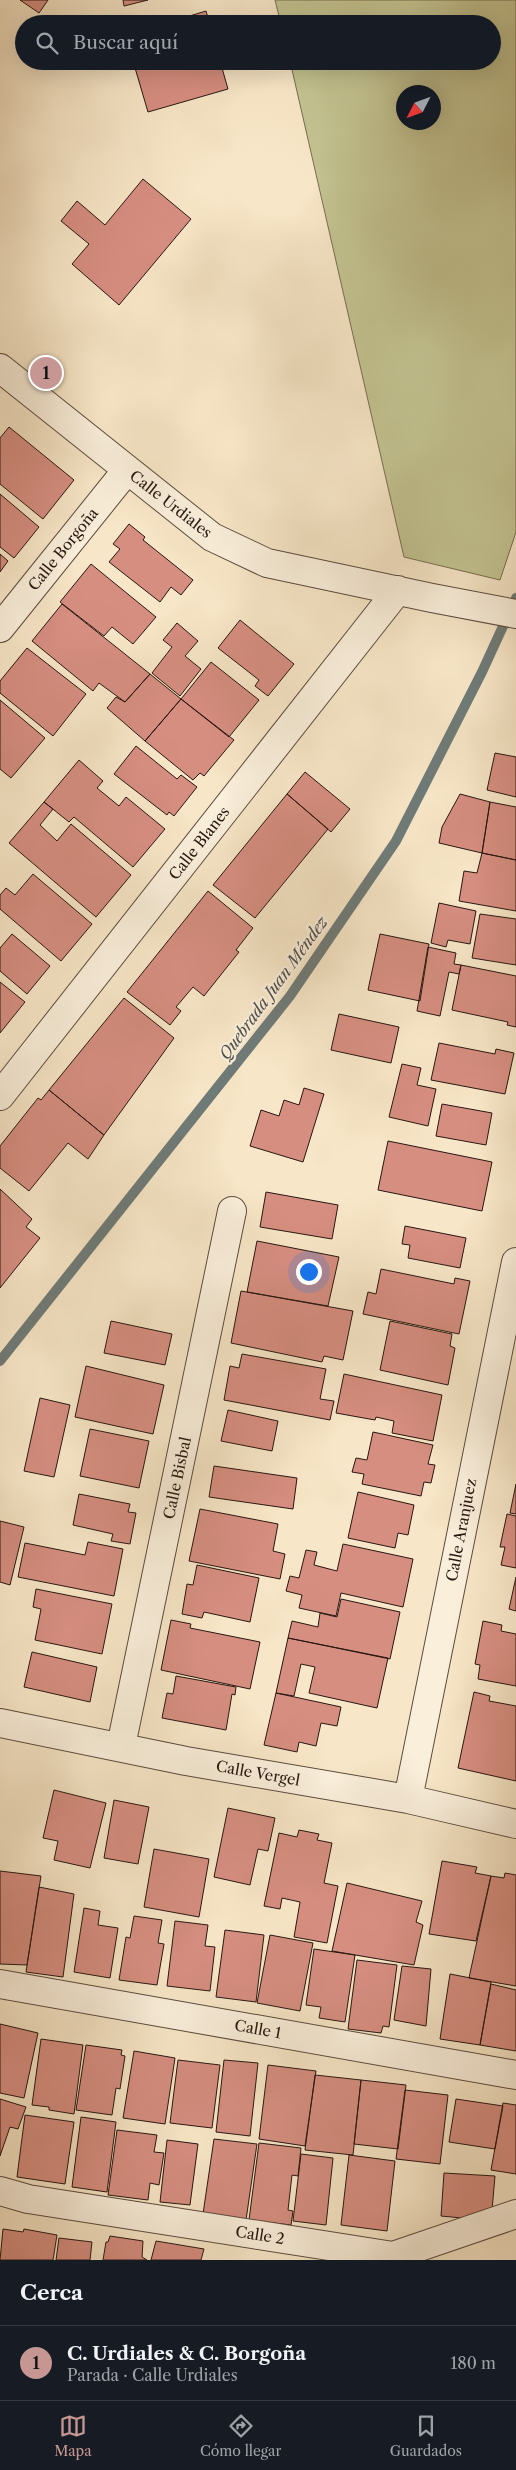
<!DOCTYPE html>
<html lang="es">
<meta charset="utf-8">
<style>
body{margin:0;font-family:"Libre Caslon Text",serif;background:#242831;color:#f1f3f6}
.compass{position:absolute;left:396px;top:85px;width:45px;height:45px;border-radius:50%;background:#171b24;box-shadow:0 5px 20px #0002;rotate:228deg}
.you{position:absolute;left:308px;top:1271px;width:18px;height:18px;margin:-12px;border:4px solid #fff;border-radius:50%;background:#1a73e8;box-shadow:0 0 0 8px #1a73e833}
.badge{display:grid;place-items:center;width:32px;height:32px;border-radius:50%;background:#c59692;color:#111;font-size:16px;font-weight:700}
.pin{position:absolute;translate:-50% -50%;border:2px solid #fff;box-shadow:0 1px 5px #0006}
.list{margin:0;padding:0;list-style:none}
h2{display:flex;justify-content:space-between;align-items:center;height:65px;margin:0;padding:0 20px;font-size:21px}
h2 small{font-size:16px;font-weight:400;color:#9ea1a6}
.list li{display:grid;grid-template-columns:32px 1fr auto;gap:15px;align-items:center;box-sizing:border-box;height:75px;padding:0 20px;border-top:1px solid #363941}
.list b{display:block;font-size:19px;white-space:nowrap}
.list p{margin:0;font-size:16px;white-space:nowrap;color:#9ea1a6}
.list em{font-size:16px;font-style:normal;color:#9ea1a6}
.icon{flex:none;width:28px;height:28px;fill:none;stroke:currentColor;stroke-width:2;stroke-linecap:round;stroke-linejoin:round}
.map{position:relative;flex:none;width:516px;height:2260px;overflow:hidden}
.search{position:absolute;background:#171b24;box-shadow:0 5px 20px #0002;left:15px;right:15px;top:15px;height:55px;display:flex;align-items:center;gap:12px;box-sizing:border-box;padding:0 18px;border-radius:28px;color:#9ea1a6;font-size:19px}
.sheet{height:140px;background:#171b24}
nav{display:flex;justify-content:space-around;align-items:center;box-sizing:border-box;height:70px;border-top:1px solid #363941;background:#171b24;font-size:14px;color:#9ea1a6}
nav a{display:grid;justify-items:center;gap:2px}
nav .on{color:#c59692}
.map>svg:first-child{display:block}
.green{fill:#c3c391;stroke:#766d50;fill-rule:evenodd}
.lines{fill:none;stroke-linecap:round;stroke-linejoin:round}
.stream{stroke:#6f7b78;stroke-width:10}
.building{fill:#d68e81;stroke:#281710}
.minor-casing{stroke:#5c4b3e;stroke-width:30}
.minor{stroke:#faefdb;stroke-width:28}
.labels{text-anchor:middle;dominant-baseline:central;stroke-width:4.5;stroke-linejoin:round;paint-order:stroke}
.street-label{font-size:15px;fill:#281710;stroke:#faefdb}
.water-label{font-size:16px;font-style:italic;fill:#52514d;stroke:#faefdb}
</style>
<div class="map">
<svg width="516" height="2260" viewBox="0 0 516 2260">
<rect width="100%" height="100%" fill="#f7e6c7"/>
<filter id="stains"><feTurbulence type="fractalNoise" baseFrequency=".004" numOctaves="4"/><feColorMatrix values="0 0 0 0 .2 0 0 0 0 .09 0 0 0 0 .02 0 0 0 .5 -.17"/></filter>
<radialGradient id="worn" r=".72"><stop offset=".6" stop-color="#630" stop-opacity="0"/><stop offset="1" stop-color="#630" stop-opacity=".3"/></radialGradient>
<path class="green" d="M275,0H516V532L500,580L404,557L290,61H492V24H281ZM404,92H434V122H404Z"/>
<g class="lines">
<path class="stream" d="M0,1361L290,996L396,841L482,672L516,598"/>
</g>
<path class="building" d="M20,0H48L39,13Z
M123,0H148L124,6Z
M206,11L210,24H163Z
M133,61H220L228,89L148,112Z
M143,179L191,219L119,305L72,264L89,244L61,221L77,201L105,225Z
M9,427L74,480L43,519L0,484V438Z
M0,494L39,527L14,558L0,547Z
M129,524L145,537L143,540L193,580L181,595L171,587L160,602L109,562L120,549L113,544Z
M0,554L8,561L0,572Z
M91,564L156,617L133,644L112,627L104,636L60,602Z
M62,604L150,674L125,702L99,683L93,691L32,641Z
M240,620L294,664L268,696L255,686L259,680L218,648Z
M177,623L198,641L185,656L201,669L180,696L152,673L172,647L163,640Z
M27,648L86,694L53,736L0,693V681Z
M211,662L259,700L229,737L181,699Z
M150,674L181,699L145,741L107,708L116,697L125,702Z
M181,699L234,740L204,776L200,773L193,780L145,741Z
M0,700L45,738L11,778L0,769Z
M136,746L177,779L181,775L197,787L174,816L169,812L167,815L114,774Z
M495,753L516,757V797L487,790Z
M79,760L103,781L97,788L119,806L126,797L165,829L133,867L74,817L69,822L44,802Z
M305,772L350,809L331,832L287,794Z
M287,794L328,829L255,918L213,885Z
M460,794L490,802L482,853L439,843L442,827Z
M44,802L53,809L40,825L57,841L71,824L131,875L96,917L9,843Z
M490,802L516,807V860L482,853Z
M482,853L516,860V911L459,901L464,871L477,873Z
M33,874L92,924L61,961L0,909V895L6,888L15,895Z
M208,891L253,928L236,950L239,952L204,996L193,987L176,1007L181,1011L170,1025L127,992Z
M439,903L476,911L470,944L448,940L446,947L431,943Z
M480,914L516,919V965L472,958Z
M12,934L50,966L27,994L0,971V948Z
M380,934L429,944L420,1001L368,990Z
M428,947L456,953L454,964L461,965L459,974L449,972L440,1016L417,1011Z
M461,965L516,976V1027L507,1025L508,1022L452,1010Z
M0,982L25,1002L0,1033Z
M124,998L174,1038L104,1135L49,1090Z
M339,1014L399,1027L391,1063L331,1050Z
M439,1043L495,1054L496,1049L514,1053L505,1094L431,1080Z
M402,1064L421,1068L417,1085L436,1089L428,1126L389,1117Z
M304,1088L324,1094L303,1162L250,1146L261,1110L279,1116L284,1100L299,1105Z
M49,1090L104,1135L88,1159L68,1143L29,1191L0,1168V1146L38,1098L41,1100Z
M442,1104L492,1113L486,1145L436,1136Z
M388,1141L492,1162L482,1211L378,1190Z
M0,1189L32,1219L26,1227L40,1238L0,1288Z
M266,1192L338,1205L332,1239L260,1227Z
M405,1226L466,1238L460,1268L408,1258L410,1245L402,1244Z
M257,1241L339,1257L328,1306L247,1292Z
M381,1269L454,1284L455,1278L470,1281L459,1334L363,1314L368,1292L376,1294Z
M241,1291L353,1311L343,1360L324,1356L322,1362L231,1343Z
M111,1321L172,1334L165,1365L104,1353Z
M390,1321L452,1334L450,1346L455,1348L448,1385L380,1370Z
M242,1354L326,1369L320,1399L334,1401L330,1420L224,1400L230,1366L239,1368Z
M86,1366L164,1385L153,1434L75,1417Z
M344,1374L442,1395L433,1441L392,1433L394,1421L376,1417L375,1420L336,1413Z
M40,1398L70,1405L54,1477L24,1471Z
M228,1410L278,1421L272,1451L221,1441Z
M90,1429L149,1441L139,1488L80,1476Z
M373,1432L433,1445L428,1464L435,1465L431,1483L424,1482L421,1496L362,1484L364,1474L352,1472L356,1458L367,1460Z
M214,1466L297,1478L293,1509L209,1497Z
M516,1484V1514L510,1513Z
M358,1492L414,1505L408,1535L398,1533L395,1548L348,1538Z
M79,1494L130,1504L128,1512L136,1513L130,1544L111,1541L113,1534L73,1525Z
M200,1509L278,1524L273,1551L285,1554L280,1579L189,1561Z
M507,1514L516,1516V1568L501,1565L505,1547H500Z
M0,1521L24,1527L10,1585L0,1582Z
M88,1542L123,1549L114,1596L18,1577L25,1543L85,1555Z
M343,1544L413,1559L403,1607L341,1593L336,1616L299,1608L302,1595L286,1591L290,1576L299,1578L306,1550L317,1552L314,1565L337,1571Z
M197,1565L259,1578L250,1622L204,1612L202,1618L182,1614L187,1584L193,1585Z
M516,1577V1611L509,1609Z
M36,1589L112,1604L102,1654L35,1640L41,1609L33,1607Z
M341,1599L400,1612L390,1659L288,1638L292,1621L318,1627L320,1613L337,1617Z
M171,1620L191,1624L190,1628L260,1642L250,1689L161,1670Z
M483,1621L502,1625L501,1631L516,1634V1686L478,1679L480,1665L475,1664Z
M288,1638L388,1658L377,1708L309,1693L315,1667L301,1664L294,1696L276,1693Z
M32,1652L97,1667L90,1702L24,1687Z
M176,1676L236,1687L235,1695L232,1694L226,1730L162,1718L167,1693L173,1694Z
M474,1692L490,1696L489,1701L516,1706V1781L458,1768Z
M276,1693L341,1707L337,1726L321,1723L316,1746L299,1742L297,1752L264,1745Z
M54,1790L106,1803L90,1868L54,1860L58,1841L43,1838Z
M114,1800L149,1807L138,1864L104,1858Z
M228,1808L275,1818L268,1851L258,1849L250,1885L214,1877Z
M299,1830L319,1834L317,1840L332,1843L324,1883L338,1886L327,1943L294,1937L300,1902L282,1898L280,1909L264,1906L279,1833L297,1837Z
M154,1849L209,1859L199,1917L144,1907Z
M442,1861L477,1867L475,1873L491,1876L476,1941L429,1934Z
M0,1871L41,1876L27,1965L0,1964Z
M505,1873L516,1875V1986L469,1978L491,1876L504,1878Z
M347,1883L422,1901L416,1922L423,1925L414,1965L332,1951Z
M39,1887L74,1894L63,1977L26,1972Z
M84,1908L100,1911L98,1925L118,1928L110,1978L74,1972Z
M134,1916L162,1920L158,1943L164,1944L157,1985L119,1980L126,1937L130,1938Z
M175,1921L208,1925L205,1946L215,1947L210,1991L167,1986Z
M225,1930L264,1935L256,2002L216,1997Z
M270,1935L313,1943L300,2011L257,2003Z
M314,1949L355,1955L345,2022L319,2018L321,2007L306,2005Z
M357,1960L397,1965L389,2027L383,2026L381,2033L348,2029Z
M402,1966L431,1969L426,2026L394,2020Z
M450,1974L491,1982L480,2045L440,2039Z
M491,1984L516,1990V2051L480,2045Z
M0,2024L38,2033L24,2098L0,2093Z
M41,2039L83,2045L74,2114L49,2110V2107L32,2105Z
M86,2045L122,2050L121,2055L125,2056L120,2089L116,2088L112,2115L76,2110Z
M134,2051L175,2058L165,2124L123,2118Z
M178,2060L220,2065L212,2128L170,2123Z
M224,2060L258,2063L250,2136L216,2132Z
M268,2065L316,2071L305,2146L259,2139Z
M315,2075L361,2080L353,2155L305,2150Z
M361,2080L406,2085L398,2149L354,2144Z
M405,2090L448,2095L440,2164L396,2159Z
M0,2099L26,2107L18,2129L10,2127L0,2156Z
M456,2099L503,2106L495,2149L449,2142Z
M503,2103L516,2105V2174L491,2170Z
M25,2115L74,2122L65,2184L17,2177Z
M81,2117L116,2122L107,2192L72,2187Z
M117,2130L157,2135L154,2152L164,2153L159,2185L150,2183L148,2200L108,2195Z
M214,2139L257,2144L246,2220L203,2214Z
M167,2140L198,2144L190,2205L160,2202Z
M259,2143L301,2148L298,2176L292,2175L288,2210L293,2211L291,2225L249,2220Z
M301,2154L333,2158L326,2225L293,2221Z
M349,2155L395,2161L387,2231L341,2225Z
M444,2173L495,2176L492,2210H483L482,2224L461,2223L462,2218L441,2216Z
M3,2229L23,2232L24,2229L57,2235L53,2260H0Z
M110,2236L143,2241L142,2257L147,2260H103L106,2242H108Z
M59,2238L92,2242L90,2260H56Z
M156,2241L204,2249L201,2260H151Z"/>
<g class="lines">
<defs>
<path id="minor" d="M0,368L212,537L267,563L432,598L516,614
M0,628L127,470
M0,1096L398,590
M0,1723L186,1761L408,1799L516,1824
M121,1746L232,1211
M408,1799L516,1262
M0,1984L516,2075
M0,2191L28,2199L393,2256L516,2214"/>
</defs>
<use href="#minor" class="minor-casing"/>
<use href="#minor" class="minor"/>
</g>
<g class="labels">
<g class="street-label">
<text transform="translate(171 504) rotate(38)">Calle Urdiales</text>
<text transform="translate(63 549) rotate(-51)">Calle Borgoña</text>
<text transform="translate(199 843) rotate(-52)">Calle Blanes</text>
<text transform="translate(177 1478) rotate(-78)">Calle Bisbal</text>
<text transform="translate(461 1530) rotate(-79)">Calle Aranjuez</text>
<text transform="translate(258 1773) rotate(10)">Calle Vergel</text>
<text transform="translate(258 2029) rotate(10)">Calle 1</text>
<text transform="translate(260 2235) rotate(9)">Calle 2</text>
</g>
<g class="water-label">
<text transform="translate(273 988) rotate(-54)">Quebrada Juan Méndez</text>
</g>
</g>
<rect width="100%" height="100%" filter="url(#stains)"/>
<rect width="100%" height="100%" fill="url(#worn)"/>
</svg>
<svg class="compass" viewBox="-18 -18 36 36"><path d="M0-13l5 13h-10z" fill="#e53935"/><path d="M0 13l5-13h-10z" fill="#9ea1a6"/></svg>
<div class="you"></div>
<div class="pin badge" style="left:46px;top:373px">1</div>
<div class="search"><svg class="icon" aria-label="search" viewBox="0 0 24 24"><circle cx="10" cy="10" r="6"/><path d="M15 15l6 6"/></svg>Buscar aquí</div>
</div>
<section class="sheet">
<h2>Cerca<small></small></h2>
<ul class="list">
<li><span class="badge">1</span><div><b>C. Urdiales &amp; C. Borgoña</b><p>Parada · Calle Urdiales</p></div><em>180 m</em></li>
</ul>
</section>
<nav>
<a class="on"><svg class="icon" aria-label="map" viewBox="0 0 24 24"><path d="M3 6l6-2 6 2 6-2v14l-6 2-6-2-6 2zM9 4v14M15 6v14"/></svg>Mapa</a>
<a><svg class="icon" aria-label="directions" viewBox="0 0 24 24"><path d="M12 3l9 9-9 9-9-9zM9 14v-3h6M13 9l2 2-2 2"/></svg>Cómo llegar</a>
<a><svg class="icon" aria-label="saved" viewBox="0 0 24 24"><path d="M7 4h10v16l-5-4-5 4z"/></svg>Guardados</a>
</nav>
